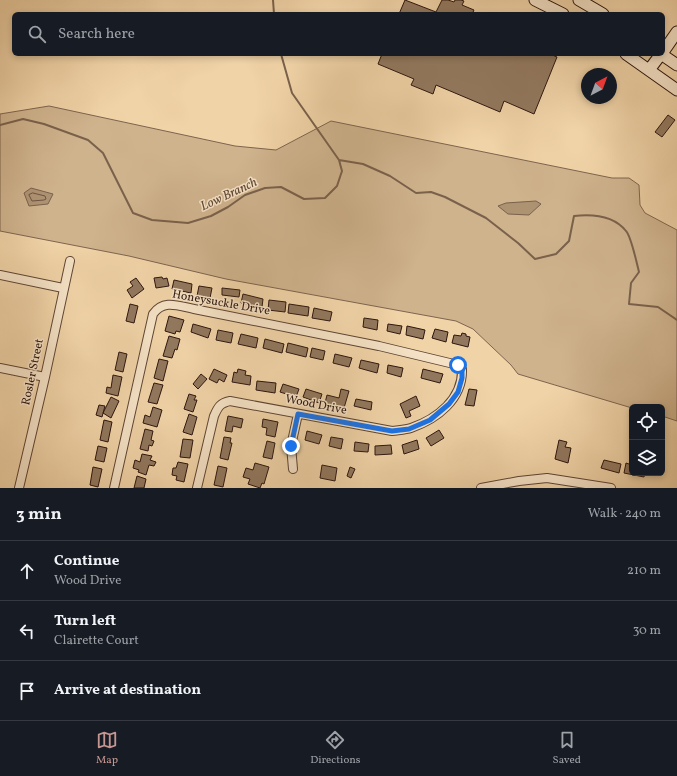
<!DOCTYPE html>
<meta charset="utf-8">
<style>
body{margin:0;font-family:Vollkorn,serif;background:#242831;color:#f1f3f6}
.controls{position:absolute;right:12px;bottom:12px;display:grid;overflow:hidden;border-radius:6px;box-shadow:0 2px 6px #0003}
.controls button{width:36px;height:36px;display:grid;place-items:center;padding:0;border:0;border-bottom:1px solid #363941;background:#171b24;color:#f1f3f6;font:20px sans-serif}
.compass{position:absolute;left:581px;top:68px;width:36px;height:36px;border-radius:50%;background:#171b24;box-shadow:0 2px 6px #0003;rotate:41deg}
.stop{position:absolute;width:12px;height:12px;margin:-9px;border:3px solid #1a73e8;border-radius:50%;background:#fff}
.stop.end{background:#1a73e8;border-color:#fff;box-shadow:0 1px 4px #0008}
.list{margin:0;padding:0;list-style:none}
h2{display:flex;justify-content:space-between;align-items:center;height:52px;margin:0;padding:0 16px;font-size:17px}
h2 small{font-size:13px;font-weight:400;color:#9ea1a6}
.list li{display:grid;grid-template-columns:26px 1fr auto;gap:12px;align-items:center;box-sizing:border-box;height:60px;padding:0 16px;border-top:1px solid #363941}
.list b{display:block;font-size:15px;white-space:nowrap}
.list p{margin:0;font-size:13px;white-space:nowrap;color:#9ea1a6}
.list em{font-size:13px;font-style:normal;color:#9ea1a6}
.icon{flex:none;width:22px;height:22px;fill:none;stroke:currentColor;stroke-width:2;stroke-linecap:round;stroke-linejoin:round}
.map{position:relative;flex:none;width:677px;height:488px;overflow:hidden}
.search{position:absolute;background:#171b24;box-shadow:0 2px 6px #0003;left:12px;right:12px;top:12px;height:44px;display:flex;align-items:center;gap:10px;box-sizing:border-box;padding:0 14px;border-radius:6px;color:#9ea1a6;font-size:15px}
.sheet{height:232px;background:#171b24}
nav{display:flex;justify-content:space-around;align-items:center;box-sizing:border-box;height:56px;border-top:1px solid #363941;background:#171b24;font-size:11px;color:#9ea1a6}
nav a{display:grid;justify-items:center;gap:2px}
nav .on{color:#c59692}
.map>svg:first-child{display:block}
.green{fill:#cfb38d;stroke:#7e644e}
.water{fill:#ae9373;stroke:#7a614b}
.lines{fill:none;stroke-linecap:round;stroke-linejoin:round}
.shore{stroke:#6e5440;stroke-width:1}
.stream{stroke:#7a614b;stroke-width:2}
.building{fill:#92785e;stroke:#2d160e}
.street-casing{stroke:#5e4534;stroke-width:10}
.secondary-casing{stroke:#2d160e;stroke-width:13}
.street{stroke:#f5e2c6;stroke-width:8}
.secondary{stroke:#f5e2c6;stroke-width:11}
.route{stroke:#1a73e8;stroke-width:5}
.labels{text-anchor:middle;dominant-baseline:central;stroke-width:3;stroke-linejoin:round;paint-order:stroke}
.street-label{font-size:12px;fill:#2d160e;stroke:#f5e2c6}
.water-label{font-size:13px;font-style:italic;fill:#614836;stroke:#f5e2c6}
</style>
<div class="map">
<svg width="677" height="488" viewBox="0 0 677 488">
<rect width="100%" height="100%" fill="#f0d3a7"/>
<filter id="stains"><feTurbulence type="fractalNoise" baseFrequency=".005" numOctaves="4"/><feColorMatrix values="0 0 0 0 .2 0 0 0 0 .09 0 0 0 0 .02 0 0 0 .5 -.17"/></filter>
<radialGradient id="worn" r=".72"><stop offset=".6" stop-color="#630" stop-opacity="0"/><stop offset="1" stop-color="#630" stop-opacity=".3"/></radialGradient>
<path class="green" d="M49,106L235,146L276,150L331,121L612,178H629L639,185L640,205L645,213L677,230V421L662,416V407L632,408L518,374L511,365L473,329L456,321L226,279L129,256L0,231V114Z"/>
<path class="water" d="M31,188L53,194L48,204L29,206L24,193Z
M536,201L541,204L529,215L508,214L498,206L506,203Z"/>
<g class="lines">
<path class="shore" d="M33,193L45,196L46,199L44,200L32,201L29,195Z"/>
<path class="stream" d="M273,0L274,14
M281,54L292,93L339,160
M0,125L23,119L44,124L88,140L103,153L133,213L152,220L188,223L211,216L228,207L245,195L265,188L281,187L304,199L325,198L337,186L342,171L339,160L363,164L390,176L416,193L431,192L445,197L486,218L518,243L535,259L556,254L569,241L574,216C592,214 614,216 626,231C631,236 637,264 639,272L631,283L629,304L658,307L677,320"/>
</g>
<path class="building" d="M405,0L436,12L442,0H448L454,2L455,0H461L464,1L462,5L474,10L473,12L478,14H399Z
M382,54H550L557,57L534,114L504,101L500,112L436,85L433,94L411,85L414,79L378,64Z
M668,115L675,120L662,137L655,132Z
M162,277L163,279L167,278L169,286L156,288L154,278Z
M136,278L144,289L132,298L127,290L133,286L130,282Z
M174,280L192,284L191,293L172,289Z
M199,286L212,288L210,298L197,296Z
M222,288L240,290L239,297L222,295Z
M243,294L263,299L262,307L241,303Z
M269,300L286,302L285,312L268,310Z
M130,304L138,306L134,323L126,321Z
M289,304L309,307L308,316L288,313Z
M314,308L332,312L330,321L312,318Z
M169,316L184,320L180,332L176,331L175,334L165,331Z
M364,318L378,320L377,330L363,327Z
M193,324L211,329L208,338L191,332Z
M388,324L402,326L400,334L387,331Z
M407,326L425,330L423,339L406,335Z
M435,329L448,332L446,342L432,338Z
M218,330L233,333L231,343L216,340Z
M462,333L466,334V336L470,337L468,347L452,343L454,335L461,336Z
M241,334L258,338L256,348L238,344Z
M169,336L180,339L177,350L175,349L172,358L163,356Z
M265,339L284,344L282,353L263,348Z
M288,343L308,348L306,357L286,352Z
M312,348L325,351L323,360L310,357Z
M119,352L127,354L123,372L115,370Z
M335,354L352,358L349,367L333,363Z
M159,359L168,361L163,381L154,378Z
M361,360L379,364L377,373L359,368Z
M388,365L403,368L401,377L387,373Z
M214,369L227,375L224,382L219,379L217,383L209,379Z
M238,369L246,371L245,375L251,376L250,385L232,382L234,372L237,373Z
M423,369L443,374L440,383L421,378Z
M201,374L207,379L198,389L193,384Z
M113,375L122,377L118,396L106,393L107,387L111,388Z
M257,381L276,383L275,393L256,390Z
M154,383L163,385L157,404L148,402Z
M283,384L299,389L296,397L280,392Z
M306,389L322,394L319,403L303,397Z
M341,389L349,391L344,408L325,403L327,395L339,398Z
M469,389L477,390L474,406L465,405Z
M189,394L196,396L194,400H197L193,412L184,409Z
M416,396L420,406L409,411L411,416L406,418L400,404Z
M111,397L119,401L111,418L103,413Z
M356,399L372,402L371,410L354,406Z
M99,405L105,406L102,417L96,415Z
M153,407L162,410L157,427L143,423L145,415L150,417Z
M189,414L197,417L192,435L183,432Z
M228,416L243,419L241,428L233,426L232,432L225,431Z
M263,419L278,422L275,437L266,435L267,428L262,427Z
M104,420L112,422L108,442L100,440Z
M145,429L153,431L151,440L154,441L152,446L149,445L148,451L140,449Z
M439,430L444,438L431,446L426,438Z
M307,431L322,435L319,444L305,440Z
M224,437L231,438L230,443H232L228,460L220,458Z
M331,437L343,439L341,449L329,446Z
M183,439L193,440L190,458L180,457Z
M417,440L419,449L404,454L402,445Z
M559,440L567,442L565,447L571,448L568,463L555,459Z
M267,441L275,443L272,459L263,457Z
M355,442L369,444L368,452L354,451Z
M391,445L392,454L375,455V446Z
M98,446L107,448L104,462L95,460Z
M142,454L152,456L150,460L156,462L154,466L149,465L146,475L138,472L139,470L133,468L135,460L140,462Z
M604,460L621,464L619,473L601,468Z
M178,462L188,464L184,482L176,480L177,476L172,475L173,468H176Z
M255,463L269,467L264,484L262,483L260,488L248,484L250,479L243,477L246,468L253,470Z
M626,463L632,465V473H645L644,477L624,473Z
M322,465L337,468L335,481L320,478Z
M218,466L227,468L223,487L214,485Z
M93,467L102,469L98,487L90,485Z
M350,467L355,469L351,478L347,476Z
M137,476L146,479L144,488H134Z"/>
<g class="lines">
<defs>
<path id="street" d="M0,275L63,288
M0,368L45,377
M293,469L291,446L298,414
M19,488L45,377L70,261
M114,488L153,314C164,299 178,306 194,309L379,346L458,365L462,369C463,399 437,419 411,428C405,430 398,430 392,431L230,401C220,403 218,407 214,416L197,488
M481,488L519,481L547,478L611,488"/>
<path id="secondary" d="M535,0L563,14
M579,0L603,14
M663,52L677,32
M626,54L677,90
M661,54L677,65
M649,70L661,54"/>
</defs>
<use href="#street" class="street-casing"/>
<use href="#secondary" class="secondary-casing"/>
<use href="#street" class="street"/>
<use href="#secondary" class="secondary"/>
</g>
<g class="lines">
<path class="route" d="M291,446L298,414L392,431L409,429L430,420L449,404L458,392L462,378V369L458,365"/>
</g>
<g class="labels">
<g class="street-label">
<text transform="translate(221 303) rotate(10)">Honeysuckle Drive</text>
<text transform="translate(33 372) rotate(-78)">Rosler Street</text>
<text transform="translate(316 405) rotate(11)">Wood Drive</text>
</g>
<g class="water-label">
<text transform="translate(229 195) rotate(-25)">Low Branch</text>
</g>
</g>
<rect width="100%" height="100%" filter="url(#stains)"/>
<rect width="100%" height="100%" fill="url(#worn)"/>
</svg>
<div class="controls">
<button><svg class="icon" aria-label="locate" viewBox="0 0 24 24"><circle cx="12" cy="12" r="6"/><path d="M12 2v4M12 18v4M2 12h4M18 12h4"/></svg></button>
<button><svg class="icon" aria-label="layers" viewBox="0 0 24 24"><path d="M12 4l9 5-9 5-9-5zM3 14l9 5 9-5"/></svg></button>
</div>
<svg class="compass" viewBox="-18 -18 36 36"><path d="M0-13l5 13h-10z" fill="#e53935"/><path d="M0 13l5-13h-10z" fill="#9ea1a6"/></svg>
<div class="stop" style="left:458px;top:365px"></div>
<div class="stop end" style="left:291px;top:446px"></div>
<div class="search"><svg class="icon" aria-label="search" viewBox="0 0 24 24"><circle cx="10" cy="10" r="6"/><path d="M15 15l6 6"/></svg>Search here</div>
</div>
<section class="sheet">
<h2>3 min<small>Walk · 240 m</small></h2>
<ul class="list">
<li><svg class="icon" aria-label="ahead" viewBox="0 0 24 24"><path d="M12 20V5M6 11l6-6 6 6"/></svg><div><b>Continue</b><p>Wood Drive</p></div><em>210 m</em></li>
<li><svg class="icon" aria-label="left" viewBox="0 0 24 24"><path d="M17 20v-9H6M10 6l-5 5 5 5"/></svg><div><b>Turn left</b><p>Clairette Court</p></div><em>30 m</em></li>
<li><svg class="icon" aria-label="arrive" viewBox="0 0 24 24"><path d="M6 21V4h12l-3 4 3 4H6"/></svg><div><b>Arrive at destination</b></div></li>
</ul>
</section>
<nav>
<a class="on"><svg class="icon" aria-label="map" viewBox="0 0 24 24"><path d="M3 6l6-2 6 2 6-2v14l-6 2-6-2-6 2zM9 4v14M15 6v14"/></svg>Map</a>
<a><svg class="icon" aria-label="directions" viewBox="0 0 24 24"><path d="M12 3l9 9-9 9-9-9zM9 14v-3h6M13 9l2 2-2 2"/></svg>Directions</a>
<a><svg class="icon" aria-label="saved" viewBox="0 0 24 24"><path d="M7 4h10v16l-5-4-5 4z"/></svg>Saved</a>
</nav>
